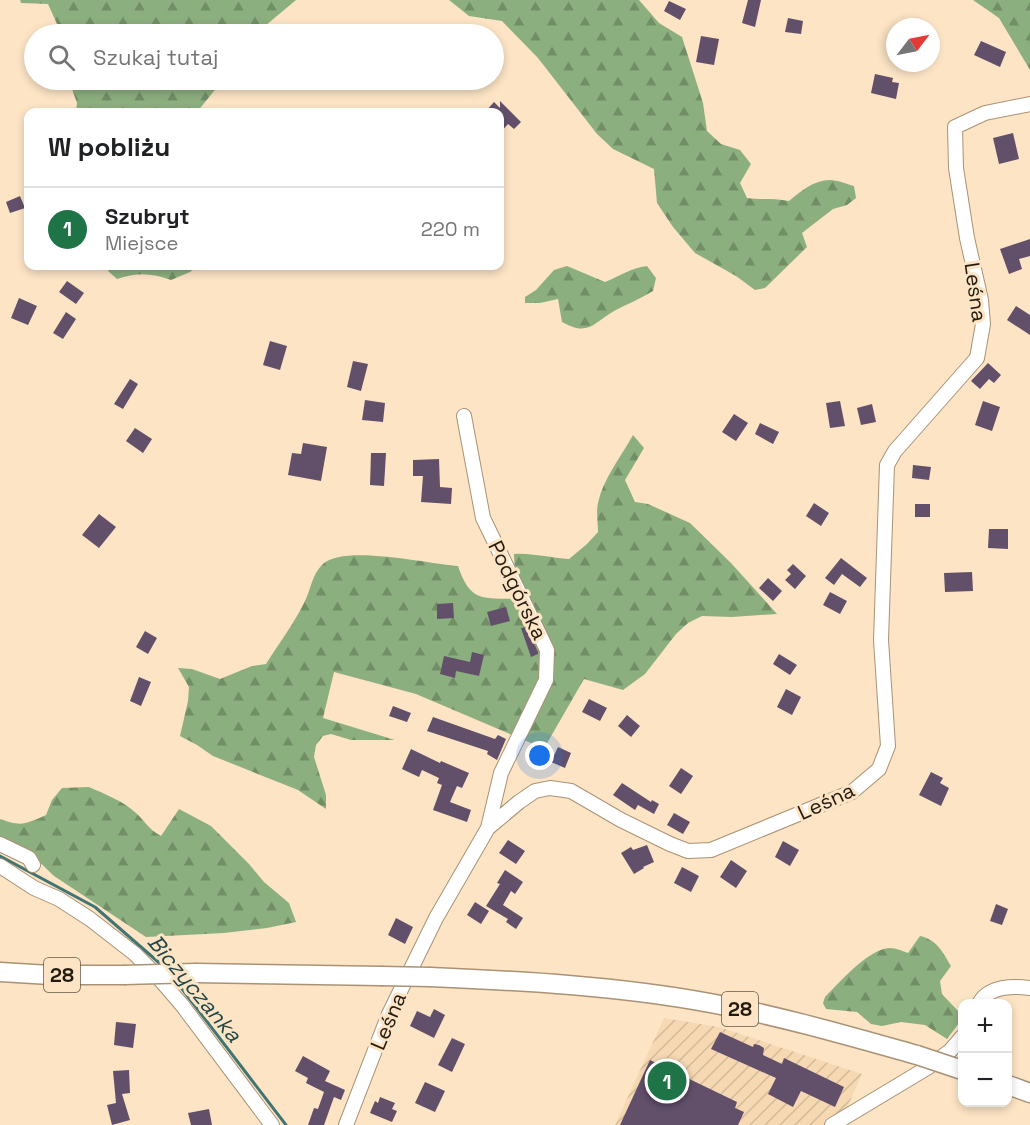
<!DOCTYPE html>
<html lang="pl">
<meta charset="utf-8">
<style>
body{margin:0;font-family:"Space Grotesk",sans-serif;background:#f6f6f6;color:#202124}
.controls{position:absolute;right:18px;bottom:18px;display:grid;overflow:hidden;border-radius:12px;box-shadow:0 3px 9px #0003}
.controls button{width:54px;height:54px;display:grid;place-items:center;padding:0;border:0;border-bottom:2px solid #e0e0e0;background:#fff;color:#202124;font:30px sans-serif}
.compass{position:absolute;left:886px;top:18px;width:54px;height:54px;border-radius:50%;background:#fff;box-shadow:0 3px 9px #0003;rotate:58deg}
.you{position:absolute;left:540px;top:756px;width:21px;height:21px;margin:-15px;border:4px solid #fff;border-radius:50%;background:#1a73e8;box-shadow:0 0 0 9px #1a73e833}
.badge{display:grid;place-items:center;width:39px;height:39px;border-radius:50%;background:#1e7447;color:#fff;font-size:20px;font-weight:700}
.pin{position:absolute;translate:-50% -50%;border:3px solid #fff;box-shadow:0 2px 6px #0006}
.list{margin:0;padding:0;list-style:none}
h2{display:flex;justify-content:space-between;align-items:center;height:78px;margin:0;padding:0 24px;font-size:26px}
h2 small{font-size:20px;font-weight:400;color:#757577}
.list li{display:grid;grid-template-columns:39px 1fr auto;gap:18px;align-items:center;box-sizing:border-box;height:84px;padding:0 24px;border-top:2px solid #e0e0e0}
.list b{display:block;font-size:22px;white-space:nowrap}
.list p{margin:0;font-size:20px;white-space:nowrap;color:#757577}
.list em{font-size:20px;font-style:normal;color:#757577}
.icon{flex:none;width:33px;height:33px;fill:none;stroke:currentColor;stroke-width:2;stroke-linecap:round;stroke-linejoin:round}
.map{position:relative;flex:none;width:1030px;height:1125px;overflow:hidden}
.search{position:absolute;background:#fff;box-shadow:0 3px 9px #0003;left:24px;top:24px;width:480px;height:66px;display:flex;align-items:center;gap:15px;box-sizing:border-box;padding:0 21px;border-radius:33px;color:#757577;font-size:22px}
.panel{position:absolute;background:#fff;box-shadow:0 3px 9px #0003;left:24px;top:108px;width:480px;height:162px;border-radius:12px}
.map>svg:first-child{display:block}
.industrial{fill:url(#industrial-furrows)}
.forest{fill:url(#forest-firs)}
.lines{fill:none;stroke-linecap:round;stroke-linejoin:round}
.stream{stroke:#417573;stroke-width:3}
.building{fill:#62506b}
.minor-casing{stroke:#a99275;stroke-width:16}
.major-casing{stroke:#a99275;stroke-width:21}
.minor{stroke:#fff;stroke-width:14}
.major{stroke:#fff;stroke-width:18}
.major-bridge-casing{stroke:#a99275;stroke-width:21;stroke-linecap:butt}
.major-bridge{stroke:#fff;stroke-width:18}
.labels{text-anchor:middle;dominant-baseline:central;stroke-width:6;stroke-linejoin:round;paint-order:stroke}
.shield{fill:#fce4c5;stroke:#655746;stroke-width:1.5}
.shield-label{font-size:20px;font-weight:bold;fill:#241b10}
.street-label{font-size:21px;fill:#241b10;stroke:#fce4c5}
.water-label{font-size:22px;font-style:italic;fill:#204647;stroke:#fce4c5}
</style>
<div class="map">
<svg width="1030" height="1125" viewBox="0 0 1030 1125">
<defs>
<pattern id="industrial-furrows" width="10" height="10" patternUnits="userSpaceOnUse" patternTransform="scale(1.5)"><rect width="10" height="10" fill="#f6d9b3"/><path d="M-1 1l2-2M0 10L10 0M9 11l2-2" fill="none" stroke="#d3ba99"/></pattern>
<pattern id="forest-firs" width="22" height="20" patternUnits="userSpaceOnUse" patternTransform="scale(1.5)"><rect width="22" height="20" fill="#8caf7f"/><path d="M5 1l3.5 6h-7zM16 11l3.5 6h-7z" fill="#728e67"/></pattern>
</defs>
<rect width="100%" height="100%" fill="#fce4c5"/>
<path class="industrial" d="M664,1018L719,1027L862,1074L847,1108L828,1120L826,1125H615Z"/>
<path class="forest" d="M20,0H296L265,26L262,34H59L57,24L48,4L21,3Z
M449,0H639L659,23L682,37L703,103L707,131L721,144L740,150L751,164L740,183L747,198C761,200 775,198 789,201C801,191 814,180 830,180C837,180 847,184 854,186L856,198L847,205L833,209L802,233L807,247L765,288L755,290L736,276L695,253L673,227L657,203L654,169L613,149L597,134L538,58L502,21L469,16Z
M973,0H1030V70L999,18Z
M69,80H223L197,112H76L77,103Z
M111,266H198L190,272L171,280C152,273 137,272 117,279L108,271Z
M567,266L605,282C620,276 631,268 647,266L656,278L653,291C640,299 627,304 614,311C593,323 589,337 562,322L558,299L540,303H525V297L536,290L554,270Z
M633,435L644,448L625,480L635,502L648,504L690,523L731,563L777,614L732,617L702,616L688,623L676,634L645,674L623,690L584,679L546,745L531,743L416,694L334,672L323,718L395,740H351L331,734L323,736L316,745L314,757L326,795V809L298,790L213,756L197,745L180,736L188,701L189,687L178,668L192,669L220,679L252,666L266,664C279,643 294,624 305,601C311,589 312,574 323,564C344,544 429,564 458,566C470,602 482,598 516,599L514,554C533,553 550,558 569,559L587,544L598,532C598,523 596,512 598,503C603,479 621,457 633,435Z
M89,787C105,794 123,801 136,813C146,822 148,829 161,836L179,809L211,826L249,864L264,882L289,903L296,922L267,928L224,933L146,937L54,876L26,849L0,836V819C21,827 26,824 46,815L52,800L62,788Z
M920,936C937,940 942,951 951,966L940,981L942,994L959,1012V1023L947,1039L925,1025L901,1022L882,1026L871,1024L857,1012L826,1009L823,1003L825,997C840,982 868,949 890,948C895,948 903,951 908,953Z"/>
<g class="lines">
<path class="stream" d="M0,856L95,907L164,967
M176,981L286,1125"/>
</g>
<path class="building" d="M748,0H761L755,27L742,23Z
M669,1L686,9L680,20L664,11Z
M788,18L803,21L801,34L785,32Z
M701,36L719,39L714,65L696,62Z
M981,41L1006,52L1000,67L974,55Z
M875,74L893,78L892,82L899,83L896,99L871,93Z
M500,101L521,122L514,129L508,124L500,133V112H485L494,102L500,108Z
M1013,133L1019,159L999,164L993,138Z
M20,196L25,208L10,213L6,202Z
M1030,239V256L1019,259L1022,269L1009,274L1000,249Z
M67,281L84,293L76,304L59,292Z
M19,298L37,306L28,325L11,318Z
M1016,306L1030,315V335L1007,320Z
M66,312L76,319L63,339L53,333Z
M270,341L287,346L280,370L263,365Z
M353,361L368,364L361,391L347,387Z
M988,363L1001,375L994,383L989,379L980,389L971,381Z
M130,379L138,384L123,409L114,404Z
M365,400L385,403L383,422L362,420Z
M840,401L845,426L830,428L826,403Z
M983,401L1000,407L992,431L975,425Z
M872,404L876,422L861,425L857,408Z
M734,414L748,423L736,441L722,432Z
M760,423L779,432L773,444L755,434Z
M135,428L152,439L143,453L126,441Z
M303,443L327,447L321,481L288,475L292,453L301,454Z
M371,453H386L384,486L370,485Z
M439,459L440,487L452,488L451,504L421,502L423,476H413V460Z
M913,465L931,467L929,480L912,478Z
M814,503L829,513L821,526L806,516Z
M915,504H930V517H915Z
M99,514L116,527L99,548L82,535Z
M989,529H1008V549L988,548Z
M841,558L867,578L860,587L842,574L834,585L825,578Z
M793,564L806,576L795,589L785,580L791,574L787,570Z
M972,572L973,591L945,592L944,573Z
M768,578L782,591L773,601L759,588Z
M830,592L847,601L840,614L823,605Z
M453,603L454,618L437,619V604Z
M506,607L510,621L491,626L487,612Z
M526,627L538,652V654L531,657L521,628Z
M145,631L157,638L148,654L136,647Z
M472,652L484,655L479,676L456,671L455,678L440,674L444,656L470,662Z
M779,654L797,665L790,675L773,664Z
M139,677L151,682L141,706L130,701Z
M786,689L801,697L792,715L777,707Z
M589,699L607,708L600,721L582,712Z
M393,706L411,713L407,722L389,716Z
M627,715L640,726L631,737L618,726Z
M433,717L495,739L498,735L506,739L497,760L487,754L488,751L427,731Z
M558,747L571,753L565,768L551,762Z
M411,749L440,763L441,761L469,773L462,788L457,786L450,802L471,810L467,822L433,810L442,785L437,783L439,778L422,770L419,777L402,769Z
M681,768L693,776L681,794L669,786Z
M931,772L943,778L940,783L949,788L941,806L919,795Z
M622,783L651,802L652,800L659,804L654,814L638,805L635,810L613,795Z
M674,813L690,822L683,834L667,825Z
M508,840L525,851L516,864L499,853Z
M783,841L799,850L790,866L775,857Z
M647,845L654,862L643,867L644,868L634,874L621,853L631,847L633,850Z
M731,860L747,871L736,888L720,877Z
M682,867L699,876L691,892L674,883Z
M505,870L523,882L515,894L511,891L503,905L523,918L516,929L506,922L508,919L486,906L500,884L497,883Z
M475,902L489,911L481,924L467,915Z
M996,904L1008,909L1002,925L990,921Z
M396,918L413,927L405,944L388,935Z
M434,1009L445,1015L434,1038L410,1026L417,1011L430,1017Z
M116,1022L136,1024L133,1048L114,1045Z
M720,1032L753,1047L754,1044L759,1045L764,1048L763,1055L782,1064L784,1058L844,1087L835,1107L801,1091L793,1107L768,1094L776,1078L711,1049Z
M452,1038L465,1044L452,1072L438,1065Z
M303,1056L330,1071L325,1081L345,1090L341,1100L334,1097L324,1125H308L314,1108L318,1109L324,1092L306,1083L308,1078L295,1071Z
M650,1060L737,1102L735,1108L744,1112L738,1125H620Z
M129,1070L130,1093L122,1094L130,1120L112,1125L107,1105L116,1103L113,1071Z
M425,1082L445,1091L435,1112L415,1103Z
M380,1097L395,1103L392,1109L397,1111L392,1122L370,1113L375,1101L378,1103Z
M209,1109L212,1125H191L188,1113Z"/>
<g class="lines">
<defs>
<path id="minor" d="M464,416L483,518L547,650L546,680L501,773L488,828
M0,844L29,858L33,865
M0,866L34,888L59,899L90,919L135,954L157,976L182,1005L272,1125
M979,1004C988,986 1013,986 1030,988
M346,1125L389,1014L436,918L488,828L519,802L535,791L550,788L571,791L621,820L670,844L688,851L711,850L852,792L879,769L888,746L881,640L887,465L895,451L977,358L983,324L981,300L967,238L956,168L955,127L985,113L1030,104
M832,1125L927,1068L950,1051L962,1037"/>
<path id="major" d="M0,972L50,975H124
M196,973L381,976
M430,977C524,981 618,986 710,1003C780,1016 849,1036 917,1055
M1008,1085L1030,1093"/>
</defs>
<use href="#minor" class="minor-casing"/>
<use href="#major" class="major-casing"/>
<use href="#minor" class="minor"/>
<use href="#major" class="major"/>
<defs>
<path id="major-bridge" d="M124,975L196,973
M381,976L430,977
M917,1055L962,1070"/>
</defs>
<use href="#major-bridge" class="major-bridge-casing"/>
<use href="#major-bridge" class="major-bridge"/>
</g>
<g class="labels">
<g class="shield">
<rect x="44" y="958" width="36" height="34" rx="4.5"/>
<rect x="722" y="992" width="36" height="34" rx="4.5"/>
</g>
<g class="shield-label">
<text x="62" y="975">28</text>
<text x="740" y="1009">28</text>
</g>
<g class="street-label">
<text transform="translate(976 292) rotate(82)">Leśna</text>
<text transform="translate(518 590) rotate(64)">Podgórska</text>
<text transform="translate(826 801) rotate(-25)">Leśna</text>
<text transform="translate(388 1021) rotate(-67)">Leśna</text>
</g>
<g class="water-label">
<text transform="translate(195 988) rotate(50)">Biczyczanka</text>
</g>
</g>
</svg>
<div class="controls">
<button>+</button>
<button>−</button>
</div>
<svg class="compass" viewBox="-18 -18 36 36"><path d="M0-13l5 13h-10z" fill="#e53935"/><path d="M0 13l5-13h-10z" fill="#757577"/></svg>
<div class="you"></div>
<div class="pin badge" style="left:667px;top:1081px">1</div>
<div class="search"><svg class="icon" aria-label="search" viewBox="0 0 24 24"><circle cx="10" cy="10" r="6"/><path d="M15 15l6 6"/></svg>Szukaj tutaj</div>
<section class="panel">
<h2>W pobliżu<small></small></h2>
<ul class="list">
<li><span class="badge">1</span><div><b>Szubryt</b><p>Miejsce</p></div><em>220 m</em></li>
</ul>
</section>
</div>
